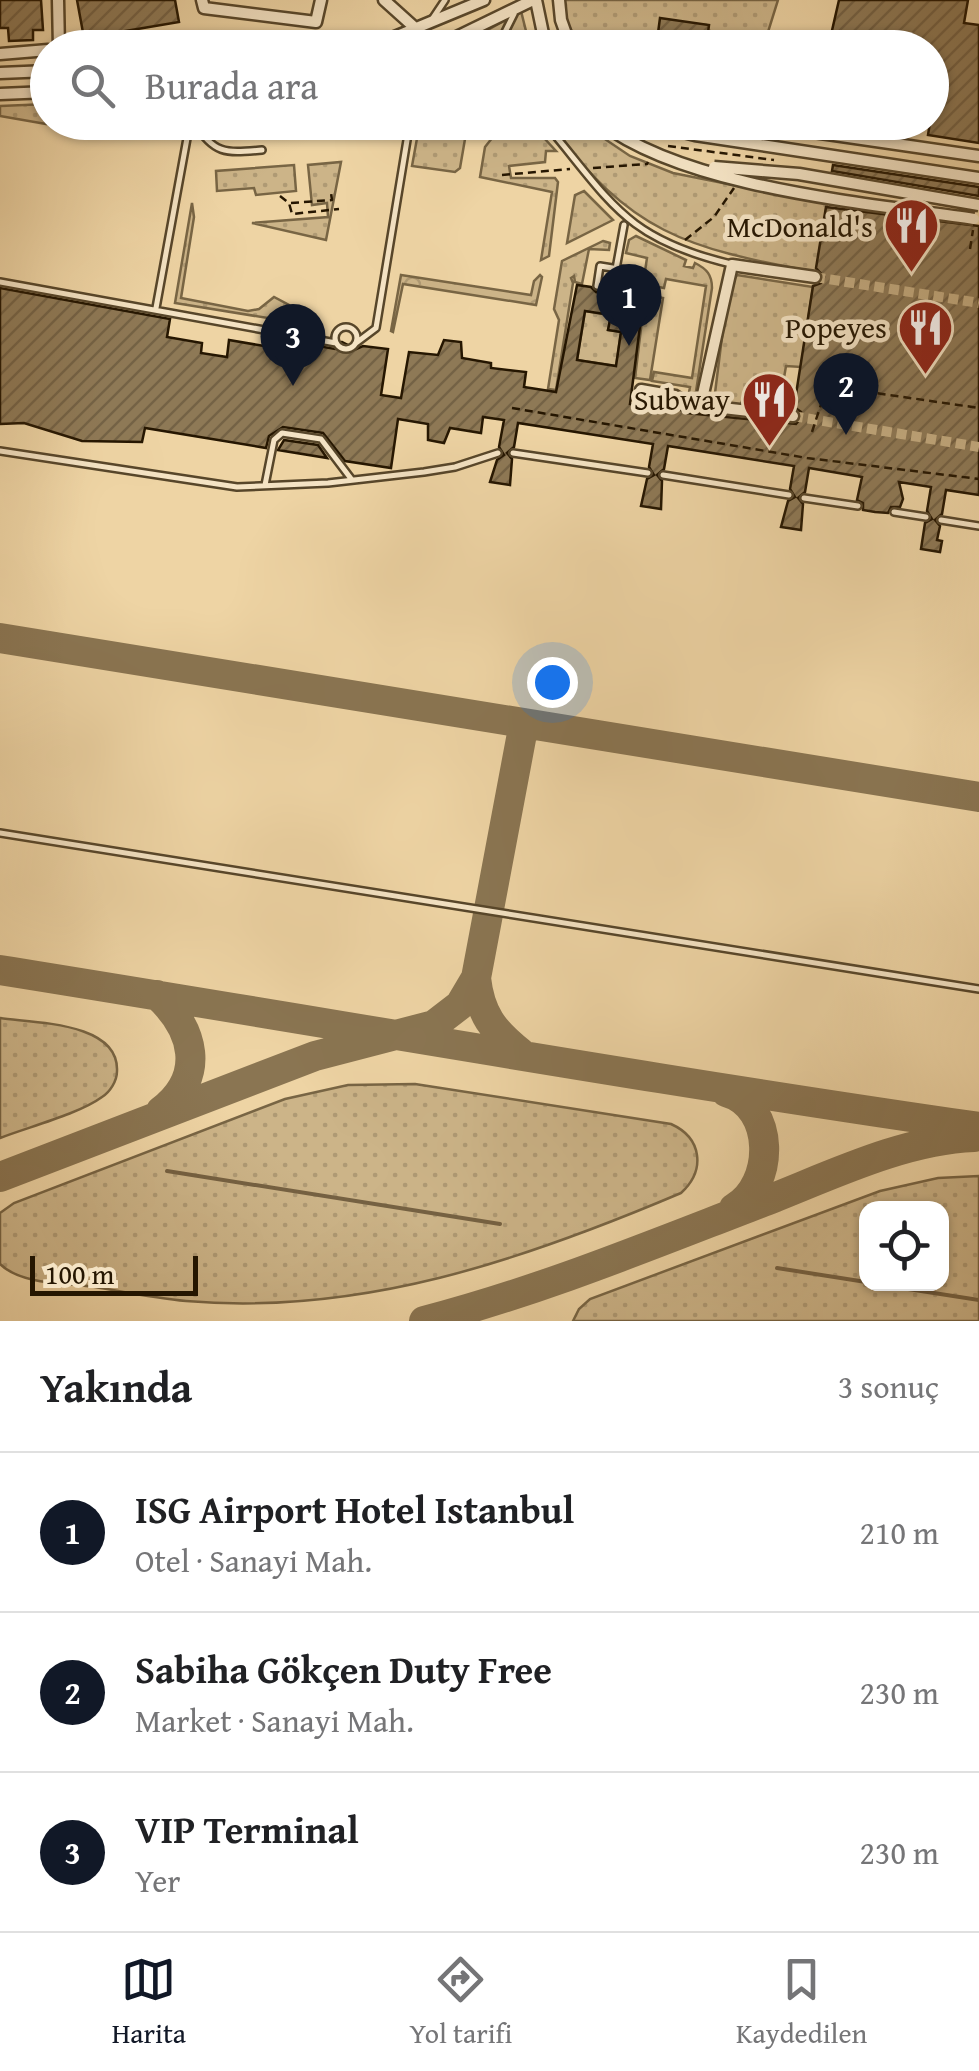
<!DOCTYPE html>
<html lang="tr">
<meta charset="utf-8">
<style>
body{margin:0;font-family:"Gentium Book Plus",serif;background:#f2f2f2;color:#202124}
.controls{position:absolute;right:30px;bottom:30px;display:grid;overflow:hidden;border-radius:20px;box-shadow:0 2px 8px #0004}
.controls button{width:90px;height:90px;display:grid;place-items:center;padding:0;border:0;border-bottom:2px solid #e0e0e0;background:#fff;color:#202124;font:50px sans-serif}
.scale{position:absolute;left:30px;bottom:25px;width:168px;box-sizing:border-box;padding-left:10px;border:5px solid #251601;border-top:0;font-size:28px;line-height:35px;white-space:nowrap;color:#251601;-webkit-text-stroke:8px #f4e3c4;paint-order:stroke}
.you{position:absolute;left:552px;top:682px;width:35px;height:35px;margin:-25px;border:8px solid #fff;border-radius:50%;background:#1a73e8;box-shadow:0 0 0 15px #1a73e833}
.badge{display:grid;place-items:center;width:65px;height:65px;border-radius:50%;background:#111827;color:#fff;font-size:32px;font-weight:700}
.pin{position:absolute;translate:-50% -82px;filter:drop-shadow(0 2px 5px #0008)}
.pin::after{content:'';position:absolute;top:52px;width:35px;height:30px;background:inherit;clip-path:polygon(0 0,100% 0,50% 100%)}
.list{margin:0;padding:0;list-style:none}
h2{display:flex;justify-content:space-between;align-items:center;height:130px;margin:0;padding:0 40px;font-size:42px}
h2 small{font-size:32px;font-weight:400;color:#757577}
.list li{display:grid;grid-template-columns:65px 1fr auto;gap:30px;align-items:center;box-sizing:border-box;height:160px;padding:0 40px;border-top:2px solid #e0e0e0}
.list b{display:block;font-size:38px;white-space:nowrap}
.list p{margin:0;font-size:32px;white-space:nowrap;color:#757577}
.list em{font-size:32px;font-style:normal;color:#757577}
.icon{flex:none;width:55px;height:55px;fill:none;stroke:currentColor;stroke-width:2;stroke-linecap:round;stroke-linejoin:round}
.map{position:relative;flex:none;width:979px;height:1321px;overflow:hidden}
.search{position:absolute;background:#fff;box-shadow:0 2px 8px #0004;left:30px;right:30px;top:30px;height:110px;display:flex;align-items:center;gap:25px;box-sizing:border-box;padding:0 35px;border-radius:55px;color:#757577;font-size:38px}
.sheet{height:610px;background:#fff}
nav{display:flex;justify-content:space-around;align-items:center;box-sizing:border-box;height:140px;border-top:2px solid #e0e0e0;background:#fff;font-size:28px;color:#757577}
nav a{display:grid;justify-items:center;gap:5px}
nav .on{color:#111827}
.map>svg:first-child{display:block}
.grass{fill:url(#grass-dots);stroke:#786544;stroke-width:2.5;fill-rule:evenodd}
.forest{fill:url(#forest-crowns);stroke:#786544;stroke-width:2.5}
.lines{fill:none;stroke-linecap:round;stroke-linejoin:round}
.stream{stroke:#756142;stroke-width:4}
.taxiway{stroke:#8a7552;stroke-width:30}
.building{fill:url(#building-hatch);stroke:#251601;stroke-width:2.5;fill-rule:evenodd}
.street-tunnel{stroke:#c6ae83;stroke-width:10;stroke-dasharray:10 5;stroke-linecap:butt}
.lane-casing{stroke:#57462a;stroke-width:10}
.street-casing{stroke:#57462a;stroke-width:15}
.path{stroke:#251601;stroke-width:2.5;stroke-dasharray:8 5;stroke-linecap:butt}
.lane{stroke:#f4e3c4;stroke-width:5}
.street{stroke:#f4e3c4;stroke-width:10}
.street-bridge-casing{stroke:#57462a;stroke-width:15;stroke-linecap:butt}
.street-bridge{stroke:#f4e3c4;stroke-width:10}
.labels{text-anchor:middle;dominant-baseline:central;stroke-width:9;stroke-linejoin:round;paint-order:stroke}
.poi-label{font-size:30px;fill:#251601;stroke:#f4e3c4;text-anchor:end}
</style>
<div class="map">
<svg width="979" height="1321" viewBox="0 0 979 1321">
<defs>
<pattern id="grass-dots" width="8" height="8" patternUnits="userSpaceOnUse" patternTransform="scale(2.5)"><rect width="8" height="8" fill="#ccb488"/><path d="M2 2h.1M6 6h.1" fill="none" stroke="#af9a74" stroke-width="1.8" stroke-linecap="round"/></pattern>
<pattern id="forest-crowns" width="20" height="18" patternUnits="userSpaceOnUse" patternTransform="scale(2.5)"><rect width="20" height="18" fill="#ccb488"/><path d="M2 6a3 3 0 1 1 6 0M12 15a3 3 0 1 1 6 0" fill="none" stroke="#af9a74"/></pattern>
<pattern id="building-hatch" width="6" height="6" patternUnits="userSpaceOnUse" patternTransform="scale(2.5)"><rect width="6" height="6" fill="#8e7956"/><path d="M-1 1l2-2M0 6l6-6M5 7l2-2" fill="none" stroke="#746245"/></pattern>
</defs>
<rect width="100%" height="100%" fill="#eed4a4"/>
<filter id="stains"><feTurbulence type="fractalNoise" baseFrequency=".002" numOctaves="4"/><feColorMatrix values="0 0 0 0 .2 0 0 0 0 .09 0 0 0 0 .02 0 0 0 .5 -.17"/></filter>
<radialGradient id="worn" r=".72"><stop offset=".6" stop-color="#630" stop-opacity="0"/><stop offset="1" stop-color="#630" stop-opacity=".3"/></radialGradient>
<path class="grass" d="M563,0H778L763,48L580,47L568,24Z
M521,11L530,47L468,48L472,39Z
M47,104L46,124L0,116V106Z
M420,122L479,123L465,139L460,168L455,172L412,166Z
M504,123H530L556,151H546L545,162L509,166L511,178H555L558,182L549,256L541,260L552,192L480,177L485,147Z
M549,123H581L630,156L673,173L827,204L816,272C684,248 631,233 549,123Z
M341,162L326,240L252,223L328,217L327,203L312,205L308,165Z
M294,165L296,191L256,195L254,188L217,191L216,171Z
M584,191L613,220L567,243L575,195Z
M192,203L194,217L181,298L248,311L259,309L274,297L289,305L288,313L280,320L175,303Z
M636,236L686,260L684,266L693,268L695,263C707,269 712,275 712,288L695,398H688L690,387L652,381L654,372L692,378L706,286L666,279L664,288L643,284L647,258L626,253L629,240Z
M603,241L610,243L609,250L589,249L582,284L575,282L574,276L571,278L573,283L556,390L548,389L559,320L554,309L562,261Z
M737,275L813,287L801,367L786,366L780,401L744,396L740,406L714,401L728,289Z
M645,295L663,298L650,380L635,378Z
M585,311L611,315L608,330L621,332L616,366L577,360Z
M0,1018C34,1023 119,1022 117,1071C117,1081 110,1092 102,1097C79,1114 28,1127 0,1138Z
M415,1084L671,1124C702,1138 706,1170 681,1193C523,1260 361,1316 186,1301C155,1298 125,1292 95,1287C67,1283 21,1285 0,1264V1213L14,1203L285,1099L348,1085Z
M979,1176V1321H573L579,1309L590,1299L880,1191L938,1178ZM866,1208H942V1284H866Z"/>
<path class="forest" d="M401,275L531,295L534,281L540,275L542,277L536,305L403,284L393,332L391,331Z"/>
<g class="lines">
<path class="stream" d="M167,1171L500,1224
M777,1268L866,1282
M876,1284L979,1300"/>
<path class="taxiway" d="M0,638L979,797
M0,970C326,1022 652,1080 979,1127
M476,978C480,1014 493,1031 521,1053
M157,995C194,1029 207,1076 161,1111
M726,1092C776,1106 775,1185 734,1208
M0,1177L315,1056L434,1025L460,1005L476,978L524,723
M424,1321C540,1291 651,1245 763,1202C830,1176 902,1140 974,1137"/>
</g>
<path class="building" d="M0,0H41L43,30H33V40L9,41L8,28H0Z
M77,0H175L179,22L84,38Z
M839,0H968L964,23L979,25V143L928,135L933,104L932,48H828Z
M660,18L709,25L706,48H656Z
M833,165L979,187V196L832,171Z
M826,207L979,226V495L946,490L942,514L935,520L940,526L937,540L942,541L940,552L921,549L925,523L932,519L927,511L931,487L899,482L903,499L900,507H891L888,513L875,512L863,510V503L857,500L862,477L809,468L805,492L798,498L803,504L801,530L781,527L788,501L795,497L790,489L794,466L668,446L664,469L657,475L662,481L661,509L641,506L647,479L654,475L649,467L653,444L518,423L514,447L507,453L512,459L510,485L490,482L497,460L504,455L499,447L504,420L483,417L481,433L450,428L444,443L428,440V424L398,419L391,468L345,461L323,433L283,427L269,436L266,448L145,428L142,442L82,441L24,423L0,424V288L170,319L167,337L202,343L201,353L227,357L229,340L270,347L272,338L335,349L342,342L356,349L363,346L388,349L381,395L401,398L409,352L438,355L444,340L461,342L462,358L491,363V368L526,372L524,387L556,392L577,285L591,287L596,292L627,297L634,293L644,295L630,404L665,409L666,403L687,413L796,424L801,418V412L794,407L813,286L821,283L824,277L816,268ZM585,311L611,315L608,330L621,332L616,366L577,360Z
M284,440L318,445L327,458L278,450Z"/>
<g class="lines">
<path class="street-tunnel" d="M815,277L979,303
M793,416L979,447"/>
<defs>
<path id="lane" d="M433,18L445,0
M420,28L427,41L426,48
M453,41L468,48
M501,48L503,36L514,14
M194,122C214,155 226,153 262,150
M544,122C611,201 623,238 731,264
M600,266L631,271L628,291L597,286Z
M616,269L624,225
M0,282L336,343
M156,308L190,122
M335 338a11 11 0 1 1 22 0a11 11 0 1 1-22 0Z
M356,343L376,328L410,122
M0,451L237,487L328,483L424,472L455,467L498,453
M513,453L648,473
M663,475L789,495
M265,485L274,440L282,433L321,439L352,480
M804,498L858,506
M894,512L926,517
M941,520L979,526
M0,833L979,989"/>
<path id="street" d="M58,0L59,48
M202,0L204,8L316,22L321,0
M384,0L414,27
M536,0L546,48
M559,0L561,20L571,48
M368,48L484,0
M434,48L533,0
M0,54L48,50
M0,73L48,71
M0,94L48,92
M644,122L695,135L979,178
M723,137L758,128H786L979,156
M641,390L675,396L688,404L793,416
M701,403L732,265L815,277"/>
</defs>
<use href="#lane" class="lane-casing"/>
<use href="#street" class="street-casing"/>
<path class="path" d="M709,31L733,33L749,48
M668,146L774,160
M593,168L647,164L648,162
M502,175L570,169
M280,196L289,203L292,214L339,209
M291,203L332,200L331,193
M685,240L714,217L734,188
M970,249L973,230
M854,393L855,390L979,408
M512,408L807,458L979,479
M812,432L828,383L853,389
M768,443L771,426"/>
<use href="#lane" class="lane"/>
<use href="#street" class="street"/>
<defs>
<path id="street-bridge" d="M600,122C685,188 867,203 974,219
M714,167L799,174L979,205"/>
</defs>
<use href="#street-bridge" class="street-bridge-casing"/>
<use href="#street-bridge" class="street-bridge"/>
</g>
<defs>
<symbol id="restaurant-pin" viewBox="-11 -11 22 30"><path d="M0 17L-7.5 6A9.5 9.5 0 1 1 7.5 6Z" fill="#8f2418" stroke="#f4e3c4"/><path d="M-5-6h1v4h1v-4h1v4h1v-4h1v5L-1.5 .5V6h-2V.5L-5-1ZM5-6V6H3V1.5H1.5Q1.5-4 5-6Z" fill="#fff"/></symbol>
</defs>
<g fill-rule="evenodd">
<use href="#restaurant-pin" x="880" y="194" width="63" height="86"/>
<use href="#restaurant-pin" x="894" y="296" width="63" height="86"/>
<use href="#restaurant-pin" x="738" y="368" width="63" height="86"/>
</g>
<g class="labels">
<g class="poi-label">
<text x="873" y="226">McDonald's</text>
<text x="887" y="327">Popeyes</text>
<text x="730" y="399">Subway</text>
</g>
</g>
<rect width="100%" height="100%" filter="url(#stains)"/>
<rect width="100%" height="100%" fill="url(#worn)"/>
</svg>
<div class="controls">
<button><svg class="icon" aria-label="locate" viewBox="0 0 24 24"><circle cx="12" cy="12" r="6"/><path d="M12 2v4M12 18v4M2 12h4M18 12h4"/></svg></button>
</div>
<div class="scale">100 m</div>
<div class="you"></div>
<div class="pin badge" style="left:629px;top:346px">1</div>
<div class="pin badge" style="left:846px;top:435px">2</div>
<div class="pin badge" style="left:293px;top:386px">3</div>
<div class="search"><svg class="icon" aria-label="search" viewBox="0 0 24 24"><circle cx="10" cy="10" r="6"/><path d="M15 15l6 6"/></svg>Burada ara</div>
</div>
<section class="sheet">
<h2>Yakında<small>3 sonuç</small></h2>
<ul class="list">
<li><span class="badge">1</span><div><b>ISG Airport Hotel Istanbul</b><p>Otel · Sanayi Mah.</p></div><em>210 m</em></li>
<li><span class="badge">2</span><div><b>Sabiha Gökçen Duty Free</b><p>Market · Sanayi Mah.</p></div><em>230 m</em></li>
<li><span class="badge">3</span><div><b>VIP Terminal</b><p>Yer</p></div><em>230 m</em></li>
</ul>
</section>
<nav>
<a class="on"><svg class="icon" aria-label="map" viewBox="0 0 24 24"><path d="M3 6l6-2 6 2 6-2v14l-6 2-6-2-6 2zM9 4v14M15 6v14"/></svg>Harita</a>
<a><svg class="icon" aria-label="directions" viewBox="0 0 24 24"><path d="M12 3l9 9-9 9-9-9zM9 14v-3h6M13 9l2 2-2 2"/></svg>Yol tarifi</a>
<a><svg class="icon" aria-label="saved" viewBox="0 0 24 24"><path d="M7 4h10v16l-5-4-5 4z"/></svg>Kaydedilen</a>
</nav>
